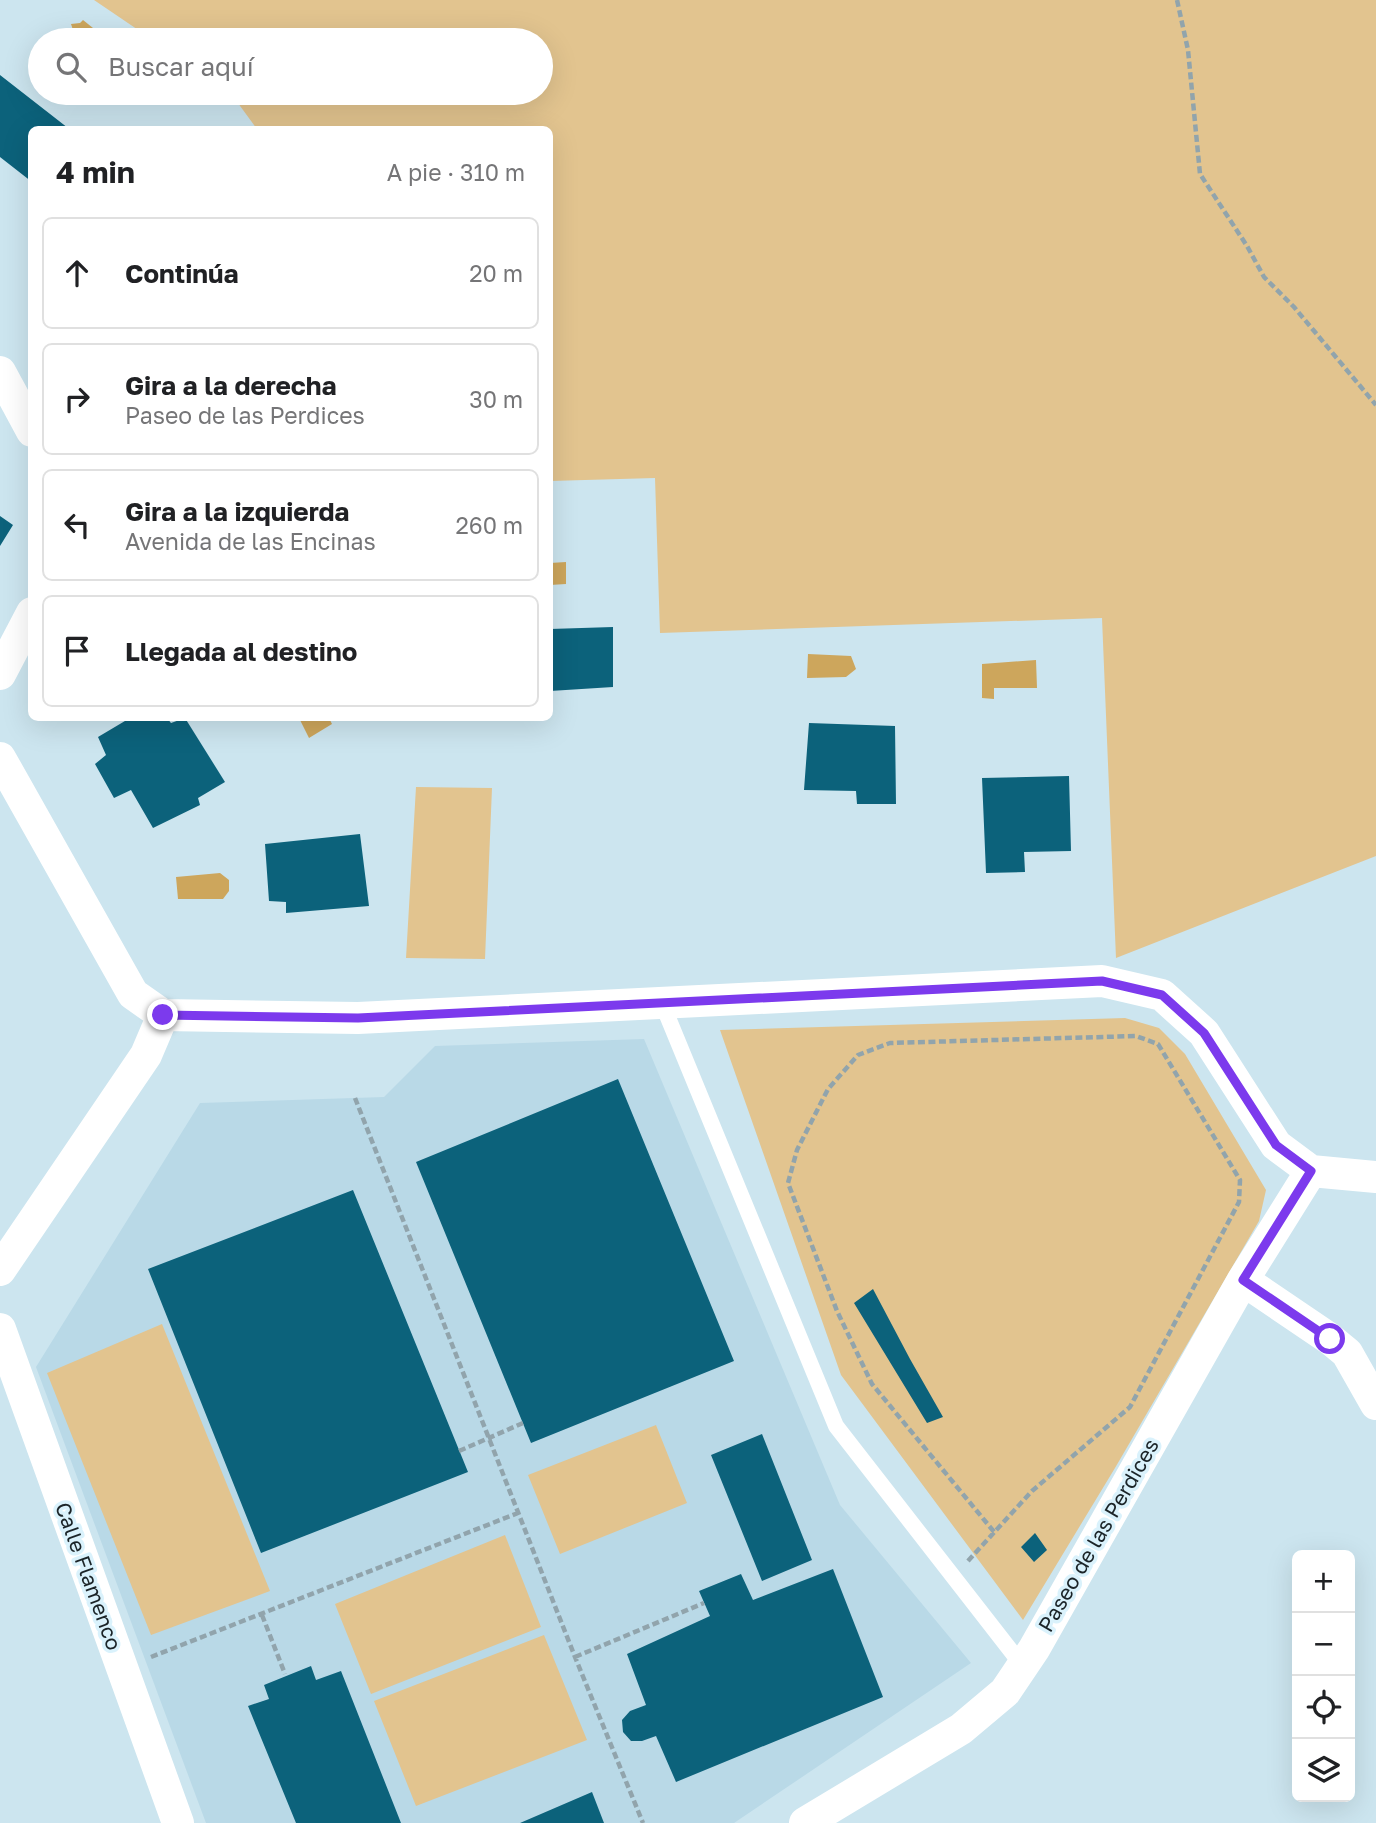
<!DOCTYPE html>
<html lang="es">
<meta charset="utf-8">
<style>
body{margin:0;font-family:"Golos Text",sans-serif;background:#f6f6f6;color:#202124}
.controls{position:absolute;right:21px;bottom:21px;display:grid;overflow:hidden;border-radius:10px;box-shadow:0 7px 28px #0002}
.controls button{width:63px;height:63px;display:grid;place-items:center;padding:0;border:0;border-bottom:2px solid #e0e0e0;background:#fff;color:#202124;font:35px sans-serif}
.stop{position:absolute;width:21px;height:21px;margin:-16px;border:5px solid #7c3aed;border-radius:50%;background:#fff}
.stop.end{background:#7c3aed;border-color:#fff;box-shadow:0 2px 7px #0008}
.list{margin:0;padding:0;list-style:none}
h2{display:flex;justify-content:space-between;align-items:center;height:91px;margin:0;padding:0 28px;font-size:30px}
h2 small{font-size:23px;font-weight:400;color:#757577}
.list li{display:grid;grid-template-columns:46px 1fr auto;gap:21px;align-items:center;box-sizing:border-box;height:112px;margin:0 14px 14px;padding:0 14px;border:2px solid #e0e0e0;border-radius:10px}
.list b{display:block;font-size:26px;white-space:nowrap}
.list p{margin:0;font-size:23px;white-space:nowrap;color:#757577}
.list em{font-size:23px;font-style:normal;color:#757577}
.icon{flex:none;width:38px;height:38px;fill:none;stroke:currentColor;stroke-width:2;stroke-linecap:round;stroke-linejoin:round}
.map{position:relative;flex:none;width:1376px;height:1823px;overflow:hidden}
.search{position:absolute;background:#fff;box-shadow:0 7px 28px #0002;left:28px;top:28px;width:525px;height:77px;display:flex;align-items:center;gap:18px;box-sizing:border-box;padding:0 24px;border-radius:38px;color:#757577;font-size:26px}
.panel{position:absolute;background:#fff;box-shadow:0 7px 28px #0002;left:28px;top:126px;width:525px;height:595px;border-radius:10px}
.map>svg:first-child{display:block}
.built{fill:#b9d9e7}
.green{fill:#e2c48f}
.water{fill:#cda65c}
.building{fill:#0c627b}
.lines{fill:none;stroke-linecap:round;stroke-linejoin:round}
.path{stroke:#91a4ac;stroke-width:4.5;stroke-dasharray:7 3.5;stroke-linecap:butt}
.service{stroke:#fff;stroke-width:16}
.minor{stroke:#fff;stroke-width:32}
.route{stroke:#7c3aed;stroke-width:9}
.labels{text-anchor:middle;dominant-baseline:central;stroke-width:7;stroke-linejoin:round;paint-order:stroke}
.street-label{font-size:21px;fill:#1b2428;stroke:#daf2fc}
</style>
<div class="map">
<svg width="1376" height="1823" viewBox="0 0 1376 1823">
<rect width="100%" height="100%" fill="#cce5ef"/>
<path class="built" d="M644,1039L840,1505L971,1663L734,1823H206L36,1367L200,1103L384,1097L435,1046Z"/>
<path class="green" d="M94,0H1376V856L1116,958L1102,618L660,633L655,478L550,481V130L257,129L235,99L227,93H541V40H153Z
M416,787L492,788L485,959L406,958Z
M1125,1018L1159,1028L1185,1054L1266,1190L1259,1221L1115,1468L1023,1620L841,1375L720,1030Z
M162,1324L270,1591L151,1635L47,1373Z
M656,1425L687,1503L560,1554L528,1475Z
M505,1535L541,1627L371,1694L335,1604Z
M544,1635L587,1740L416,1806L374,1701Z"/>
<path class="water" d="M83,20L108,40H78L72,36L74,33L71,24L80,23Z
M566,562V584L550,585V563Z
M808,654L851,656L856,669L846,677L807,678Z
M1036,660L1037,688H994V699L982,698V664Z
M299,718H329L332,724L309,738Z
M220,873L229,880V891L223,899H178L176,877Z"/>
<path class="building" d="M0,75L68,128L32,130V182L0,157Z
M0,516L13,525L0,546Z
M613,627V687L550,691V629Z
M130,718H167L171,723L185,718L225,782L198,798L200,805L153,828L131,790L114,798L95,764L106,755L98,737Z
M809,723L895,726L896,804H857L856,791L804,790Z
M1069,776L1071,851L1024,852L1025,872L986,873L982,778Z
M360,834L369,906L286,913V902L269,901L265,844Z
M618,1079L734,1361L531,1443L416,1162Z
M353,1190L468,1472L261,1553L148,1269Z
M873,1289L910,1359L943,1417L927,1423L854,1303Z
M762,1434L812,1560L762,1581L711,1455Z
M1035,1533L1047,1550L1034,1562L1021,1547Z
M833,1569L883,1697L676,1782L656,1736L642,1741H631L623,1732L622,1720L630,1711L646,1705L627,1654L710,1616L699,1591L741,1574L753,1600Z
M311,1666L316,1680L341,1671L401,1823H296L248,1706L269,1699L264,1685Z
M592,1792L604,1823H520Z"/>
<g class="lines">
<path class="path" d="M1177,0L1188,50L1200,174L1247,246L1264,277L1294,307L1376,405
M355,1098L575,1657L643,1823
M459,1451L523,1423
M968,1561L1032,1491L1130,1407L1239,1202L1240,1180L1158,1044L1136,1036L890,1043L858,1055L828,1089L797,1150L788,1183L837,1311L872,1384L995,1533
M262,1615L285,1674
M151,1657L518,1513
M575,1657L704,1603"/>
<path class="service" d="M662,1003L836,1426L1022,1665"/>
<path class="minor" d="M0,372L32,431
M0,674L32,613
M0,758L133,994L163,1015L358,1018L1102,981L1162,995L1204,1033L1276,1145L1311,1171L1376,1177
M0,1270L146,1055L163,1015
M1243,1280L1330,1339L1347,1353L1376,1404
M0,1329L178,1823
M805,1823L961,1729L1005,1692L1034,1649L1243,1280L1311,1171"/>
</g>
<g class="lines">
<path class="route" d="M163,1015L358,1018L1102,981L1162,995L1204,1033L1276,1145L1311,1171L1243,1280L1330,1339"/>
</g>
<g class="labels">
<g class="street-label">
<text transform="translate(1098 1535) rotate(-60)">Paseo de las Perdices</text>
<text transform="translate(89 1576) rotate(70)">Calle Flamenco</text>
</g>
</g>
</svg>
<div class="controls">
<button>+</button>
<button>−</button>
<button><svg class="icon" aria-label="locate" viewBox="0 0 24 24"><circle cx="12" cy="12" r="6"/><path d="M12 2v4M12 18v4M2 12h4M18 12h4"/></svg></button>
<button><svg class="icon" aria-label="layers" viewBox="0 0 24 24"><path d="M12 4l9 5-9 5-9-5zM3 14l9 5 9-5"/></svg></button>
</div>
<div class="stop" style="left:1330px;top:1339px"></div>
<div class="stop end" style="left:163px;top:1015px"></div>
<div class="search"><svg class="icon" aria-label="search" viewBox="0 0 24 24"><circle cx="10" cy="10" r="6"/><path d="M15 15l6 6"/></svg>Buscar aquí</div>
<section class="panel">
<h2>4 min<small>A pie · 310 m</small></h2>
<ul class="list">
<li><svg class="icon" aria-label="ahead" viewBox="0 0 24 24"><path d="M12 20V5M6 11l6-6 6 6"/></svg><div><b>Continúa</b></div><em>20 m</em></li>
<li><svg class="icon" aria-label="right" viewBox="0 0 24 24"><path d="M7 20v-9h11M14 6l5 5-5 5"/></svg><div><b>Gira a la derecha</b><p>Paseo de las Perdices</p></div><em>30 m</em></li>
<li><svg class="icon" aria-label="left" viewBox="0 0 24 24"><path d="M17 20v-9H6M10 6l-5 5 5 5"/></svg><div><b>Gira a la izquierda</b><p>Avenida de las Encinas</p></div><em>260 m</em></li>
<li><svg class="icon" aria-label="arrive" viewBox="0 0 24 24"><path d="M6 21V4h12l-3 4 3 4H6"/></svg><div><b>Llegada al destino</b></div></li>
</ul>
</section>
</div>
